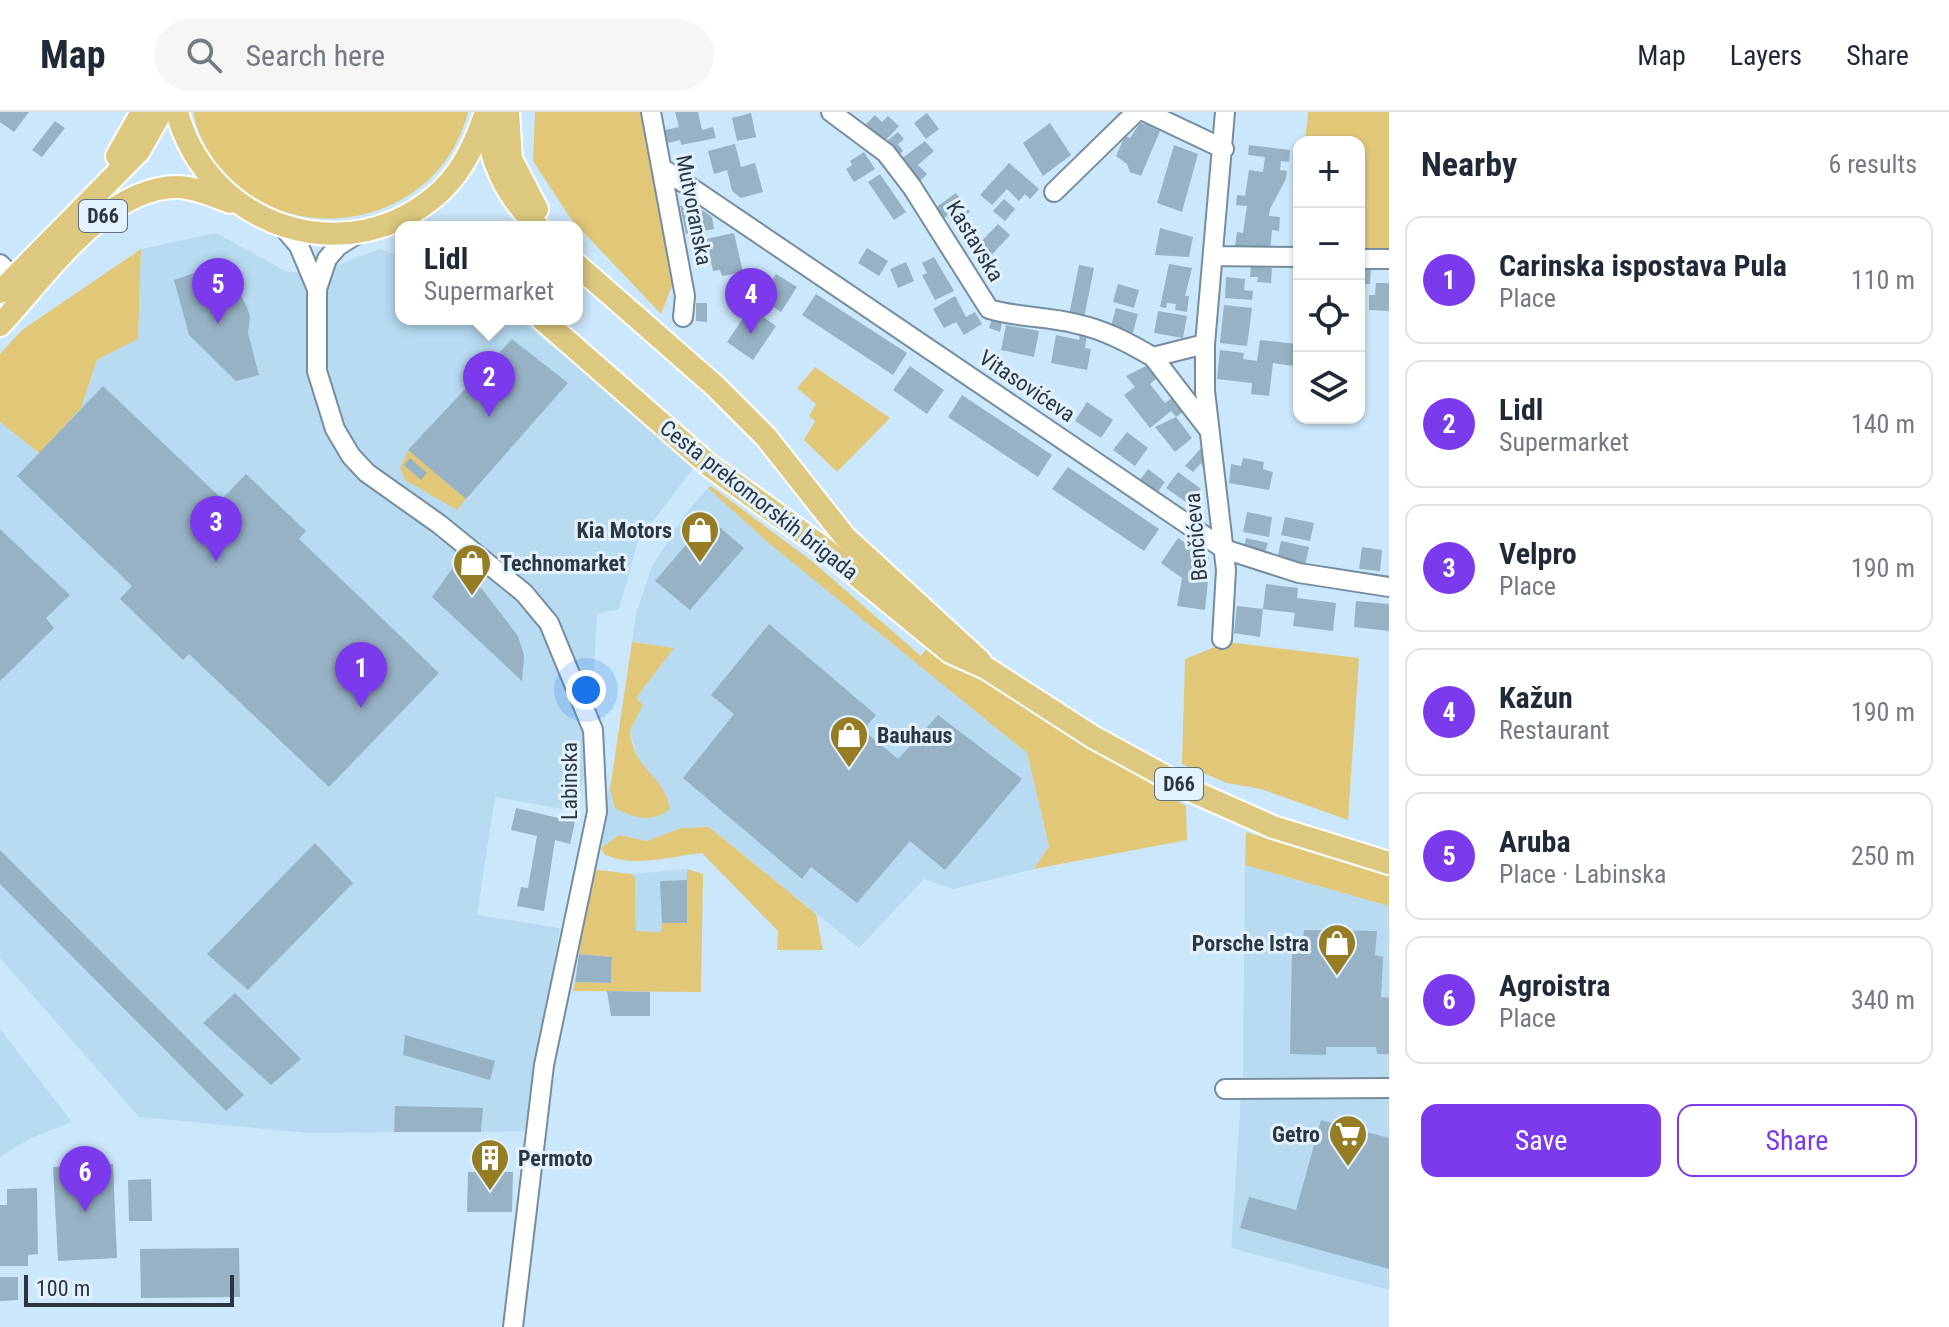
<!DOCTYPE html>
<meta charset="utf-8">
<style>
body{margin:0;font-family:"Roboto Condensed",sans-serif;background:#f6f6f7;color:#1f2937}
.controls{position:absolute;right:24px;top:24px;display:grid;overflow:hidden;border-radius:16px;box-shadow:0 2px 6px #0004}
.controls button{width:72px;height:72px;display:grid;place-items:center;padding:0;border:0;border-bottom:2px solid #e0e1e3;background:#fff;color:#1f2937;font:40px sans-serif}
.scale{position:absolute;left:24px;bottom:20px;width:210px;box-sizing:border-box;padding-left:8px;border:4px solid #2b363e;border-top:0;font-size:22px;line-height:28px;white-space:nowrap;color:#2b363e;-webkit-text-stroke:6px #e2f3ff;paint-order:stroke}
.you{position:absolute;left:586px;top:578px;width:28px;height:28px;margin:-20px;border:6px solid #fff;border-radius:50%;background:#1a73e8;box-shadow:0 0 0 12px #1a73e833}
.badge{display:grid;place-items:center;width:52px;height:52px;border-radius:50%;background:#7c3aed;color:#fff;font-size:26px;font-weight:700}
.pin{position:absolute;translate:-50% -66px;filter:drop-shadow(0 2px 4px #0008)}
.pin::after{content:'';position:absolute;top:42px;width:28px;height:24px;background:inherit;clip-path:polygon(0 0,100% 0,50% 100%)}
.popup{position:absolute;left:395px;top:109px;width:188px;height:104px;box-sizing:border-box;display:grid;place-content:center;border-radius:16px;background:#fff;filter:drop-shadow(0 2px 6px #0005);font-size:26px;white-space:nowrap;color:#747a83}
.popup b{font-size:30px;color:#1f2937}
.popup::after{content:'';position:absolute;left:50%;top:100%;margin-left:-16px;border:16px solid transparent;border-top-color:#fff}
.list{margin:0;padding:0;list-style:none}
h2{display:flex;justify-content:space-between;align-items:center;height:104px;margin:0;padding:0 32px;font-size:34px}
h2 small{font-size:26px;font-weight:400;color:#747a83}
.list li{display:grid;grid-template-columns:52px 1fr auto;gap:24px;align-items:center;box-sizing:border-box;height:128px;margin:0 16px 16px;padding:0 16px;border:2px solid #e0e1e3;border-radius:16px}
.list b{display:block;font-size:30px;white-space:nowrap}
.list p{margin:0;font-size:26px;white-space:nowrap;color:#747a83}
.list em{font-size:26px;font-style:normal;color:#747a83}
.actions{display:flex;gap:16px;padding:24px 32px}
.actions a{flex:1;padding:18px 0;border:2px solid #7c3aed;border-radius:16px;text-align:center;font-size:28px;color:#7c3aed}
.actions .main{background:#7c3aed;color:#fff}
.icon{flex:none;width:44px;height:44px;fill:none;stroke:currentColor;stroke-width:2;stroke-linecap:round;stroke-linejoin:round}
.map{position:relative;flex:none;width:1389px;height:1215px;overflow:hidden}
header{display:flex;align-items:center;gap:48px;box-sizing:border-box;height:112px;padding:0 40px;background:#fff;border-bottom:2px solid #e0e1e3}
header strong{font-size:38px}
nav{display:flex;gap:44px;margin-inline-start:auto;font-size:28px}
.search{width:560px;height:72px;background:#f6f6f7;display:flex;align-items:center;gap:20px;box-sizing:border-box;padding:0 28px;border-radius:44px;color:#747a83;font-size:30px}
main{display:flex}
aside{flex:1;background:#fff}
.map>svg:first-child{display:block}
.built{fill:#b8dbf2}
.green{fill:#e1c879}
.building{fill:#97b2c5}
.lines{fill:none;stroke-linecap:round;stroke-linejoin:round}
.minor-casing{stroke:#748ea0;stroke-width:22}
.major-casing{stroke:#fff;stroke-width:26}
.minor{stroke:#fff;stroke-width:18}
.major{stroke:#dcc87e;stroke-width:22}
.labels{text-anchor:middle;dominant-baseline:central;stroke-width:6;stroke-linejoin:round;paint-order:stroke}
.shield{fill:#e2f3ff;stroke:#626f78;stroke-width:2}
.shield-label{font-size:20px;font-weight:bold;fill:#2b363e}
.street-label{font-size:22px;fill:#2b363e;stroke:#e2f3ff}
.poi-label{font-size:22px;font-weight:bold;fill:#2b363e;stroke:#e2f3ff;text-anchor:end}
</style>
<header>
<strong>Map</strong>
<div class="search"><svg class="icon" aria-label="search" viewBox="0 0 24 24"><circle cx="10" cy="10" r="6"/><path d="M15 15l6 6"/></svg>Search here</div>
<nav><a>Map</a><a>Layers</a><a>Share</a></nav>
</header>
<main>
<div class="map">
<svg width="1389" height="1215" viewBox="0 0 1389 1215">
<rect width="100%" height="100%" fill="#cbe7fb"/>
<path class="built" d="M216,121L285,159L315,162L380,137L401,145V207H518L698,350L638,429L619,497L597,502L589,649L574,699L495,685L477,803L560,816L527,1019L308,1021L139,1005L0,846V310L39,341L81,296L97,248L138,227L141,137Z
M708,376L766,428L1027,641L1049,734L1034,757L953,777L924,767L859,836L709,715L681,716L647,729L619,723L601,736L610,666V677L639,652L630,618L643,593L636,586L673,536L632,530L636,502L652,454L686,401Z
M1245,753L1389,794V965H1243Z
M687,757V811H662V820L636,819L635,766L632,762Z
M0,917L72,1010L29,1027L0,1045Z
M1241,984L1389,985V1178L1231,1136Z"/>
<path class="green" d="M193,0H468C432,141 225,143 193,0Z
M535,0H640L673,171L661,202L571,107L533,49Z
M1308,0H1389V142H1364L1359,136V30H1305Z
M141,137L138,227L97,248L81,296L39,341L0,310V242L22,218Z
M815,255L890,306L837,360L804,328L815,309L809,304L816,292L797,276Z
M408,338L466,387L457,398L405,368L400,356Z
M711,374L813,450L921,544L927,536L971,558L1186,694L1187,728L1034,757L1049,734L1027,641L765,428L708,376Z
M632,530L674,536L636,586L643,593L630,618C633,660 664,661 670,697C650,712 635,706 615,696L610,677Z
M1227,530L1359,546L1348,708L1261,677L1227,671L1182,652L1185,547Z
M709,715L816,802L823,838H777L778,819L702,741C672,744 631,757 604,742L601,736L619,723L647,729L681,716Z
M1246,720L1389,764V794L1245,753Z
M590,757L632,762L635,766L636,819L661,820L662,811H687V757L703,762L701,880L573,879L575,870L611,871L612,845L579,842Z"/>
<path class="building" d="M0,0H29L14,20L0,10Z
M675,0H698L702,18L713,15L716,26L681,33L680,28L668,31L665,18L679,15Z
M751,1L756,25L737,29L732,6Z
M927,1L939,17L926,27L914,11Z
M875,3L882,10L888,4L899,14L883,31L864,14Z
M55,9L65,16L42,45L32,38Z
M1050,11L1071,43L1043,64L1023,31Z
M1140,11L1154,13L1153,16L1160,19L1141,64L1130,60L1127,52L1116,44L1125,24L1130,26Z
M898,20L904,27L898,32L903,39L894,46L883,32Z
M925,29L934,39L918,53L927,62L918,71L897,50Z
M735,32L741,55L755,51L763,80L741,86L732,79L727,58L714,62L708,39Z
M1174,33L1198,42L1182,100L1157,91Z
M1249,33L1290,38L1289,50L1281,49L1280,58L1287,59L1286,67L1270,97L1269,104L1280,105L1279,119L1272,118L1270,138L1235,134L1237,120L1243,121L1247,94L1236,93L1237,83L1245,84L1249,58L1263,60L1265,45L1248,43Z
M864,40L875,57L854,70L846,57L852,53L850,49Z
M1009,51L1039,77L1030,87L1025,82L1019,89L1007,77L992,93L980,83Z
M880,62L906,100L894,108L868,70Z
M956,81L970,100L953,112L947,104L940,109L932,98Z
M1004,87L1015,97L1005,109L993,99Z
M692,91L712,105L714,117L686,122L680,94Z
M998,112L1010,123L987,148L975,136Z
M1160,116L1193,125L1189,145L1155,143Z
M734,121L743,160L722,164L720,158L713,159L706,127Z
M867,136L888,149L879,164L858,151Z
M934,145L954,179L935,188L922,163L927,161L922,151Z
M906,150L914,169L898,176L890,157Z
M1169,152L1192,156L1185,184H1189L1187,200L1175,198L1176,192L1167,191L1166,196L1160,195Z
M1079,153L1094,156L1084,206L1069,203Z
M1251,154L1272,156L1271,171L1257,170L1258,165H1250Z
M1359,156H1371L1370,172H1359Z
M206,157L231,165L247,195L250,205L248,221L259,263L236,269L189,223L174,168Z
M776,162L797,175L781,200L760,186Z
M1226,165L1245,167L1244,178L1253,179L1252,188L1225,186Z
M1376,171H1389V199L1369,198V183H1375Z
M1118,172L1139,178L1134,196L1113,190Z
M816,182L907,241L893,263L802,203Z
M955,184L966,205L975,200L982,212L964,223L956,210L944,216L933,197Z
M696,191H707V210L696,209Z
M1224,193L1252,196L1247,234L1220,231Z
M750,196L776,214L753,248L727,230Z
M1116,196L1138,202L1132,224L1110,218Z
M1158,199L1187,204L1183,226L1154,221Z
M992,207L1002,210L1000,220L989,216Z
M1006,213L1039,219L1034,245L1001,238Z
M1080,221L1087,223L1085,236L1091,237L1087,258L1051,251L1056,223L1079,228Z
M512,227L568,271L466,387L408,338Z
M1260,228L1296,232L1293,254L1273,251L1269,284L1251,282L1252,271L1217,267L1220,238L1244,241L1243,247L1257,249Z
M1150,252L1159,264L1150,272L1165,291L1173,285L1184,299L1176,305L1171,299L1150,316L1124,283L1135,275L1126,264Z
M910,254L944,278L927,302L893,278Z
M103,274L222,387L246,362L306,419L299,427L439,561L329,675L189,542L183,548L120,487L132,474L17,364Z
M962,283L1052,343L1038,365L948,305Z
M1087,290L1113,308L1101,326L1075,309Z
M1176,305L1192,326L1175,340L1155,315Z
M1127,320L1148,336L1135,354L1113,338Z
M1201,336L1208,346L1206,360L1201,351L1193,360L1185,354Z
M410,346L427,361L421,368L404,353Z
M1243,346L1264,350L1263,357L1273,360L1269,378L1229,371L1231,352L1241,354Z
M1068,355L1159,417L1144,439L1052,377Z
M1148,357L1165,370L1156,382L1139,369Z
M1178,360L1201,377L1189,392L1166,376Z
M1247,400L1272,405L1269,425L1243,420Z
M1285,405L1314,411L1310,429L1281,423Z
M709,406L744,436L690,498L655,469Z
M0,417L70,483L46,506L54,516L0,569Z
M1178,426L1209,446L1196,464L1208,469L1205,498L1177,494L1182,466L1161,451Z
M1246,426L1268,431L1265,441L1244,436Z
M1281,429L1309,435L1305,454L1277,448Z
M1362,435L1382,438L1380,459L1359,457Z
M454,454L482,477L518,524L524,543L522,569L432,485Z
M1266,472L1298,476L1297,486L1336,491L1333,519L1293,514L1295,501L1263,497Z
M1356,489L1389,492V519L1354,515Z
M1237,494L1263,497L1260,525L1234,521Z
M769,512L876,603L863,618L898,647L938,603L1022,667L945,758L910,729L857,791L811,755L802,767L683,666L734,602L711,583Z
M516,696L575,710L570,732L555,728L544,799L517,794L521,775L528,776L537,724L511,718Z
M315,731L353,771L248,878L207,842Z
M0,738L244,983L226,999L0,772Z
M687,768V811H662L660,769Z
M1304,818L1377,819L1375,843L1383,845L1381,885L1389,886V942H1377L1376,935H1326V943L1290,942L1292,839L1302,840Z
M579,842L612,845L611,871L575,870Z
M607,879L650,880V904H611Z
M235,881L301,947L271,973L203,911Z
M405,923L495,949L490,968L403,943Z
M395,994L483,996L481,1020H394Z
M1321,1008L1389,1026V1157L1240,1116L1249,1085L1296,1098Z
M113,1052L117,1146L58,1149L53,1055Z
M468,1060H513L512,1100H467Z
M151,1067L152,1109H129L128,1068Z
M37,1076L38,1142L28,1143V1154H0V1093H7V1077Z
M239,1136L240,1185L141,1186L140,1137Z
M0,1165H18V1188L0,1189Z"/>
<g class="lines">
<defs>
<path id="minor" d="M651,0L685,184L683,205
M831,0L886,41L912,75L989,197C1018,206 1048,204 1077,212C1105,218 1129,231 1153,245
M1146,0L1224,37
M662,56L1224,437L1299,461L1389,475
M1054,80L1136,0
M282,114L299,134L317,177
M362,119L338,134L327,147L317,177V259L335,317L351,344L367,361L439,412L524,481L549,511L593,618L597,700L544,953L513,1215
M1213,144L1299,145
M1359,147H1389
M0,152L14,166
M1205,232L1153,245L1209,318
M1222,527L1226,458L1205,279V232L1225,0
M1225,977L1389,976"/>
<path id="major" d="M177,0C208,116 350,163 441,79C464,57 476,29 486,0
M508,0L511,47L537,97
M487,7C489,51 507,85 538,115
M117,44L142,0
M577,153L715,274L766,325L845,425L980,549
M0,180L139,39L161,0
M542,207L710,354L822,435L950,540L986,556L1093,625L1192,679L1273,715L1389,751
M0,213C45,165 105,75 177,75C194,75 214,84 230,90"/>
</defs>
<use href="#minor" class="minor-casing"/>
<use href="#major" class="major-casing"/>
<use href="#minor" class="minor"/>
<use href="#major" class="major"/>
</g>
<defs>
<symbol id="shop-pin" viewBox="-11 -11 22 30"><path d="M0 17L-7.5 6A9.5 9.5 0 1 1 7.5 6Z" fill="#967d24" stroke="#e2f3ff"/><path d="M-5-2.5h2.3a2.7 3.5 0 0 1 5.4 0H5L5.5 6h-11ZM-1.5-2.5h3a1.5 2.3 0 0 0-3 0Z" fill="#fff"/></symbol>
<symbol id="supermarket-pin" viewBox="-11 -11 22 30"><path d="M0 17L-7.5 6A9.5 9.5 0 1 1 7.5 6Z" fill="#967d24" stroke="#e2f3ff"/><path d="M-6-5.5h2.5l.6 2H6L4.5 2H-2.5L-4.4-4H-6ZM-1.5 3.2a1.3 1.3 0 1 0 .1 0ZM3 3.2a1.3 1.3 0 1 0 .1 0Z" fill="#fff"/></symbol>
<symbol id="building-pin" viewBox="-11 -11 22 30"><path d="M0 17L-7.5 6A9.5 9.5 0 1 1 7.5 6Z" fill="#967d24" stroke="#e2f3ff"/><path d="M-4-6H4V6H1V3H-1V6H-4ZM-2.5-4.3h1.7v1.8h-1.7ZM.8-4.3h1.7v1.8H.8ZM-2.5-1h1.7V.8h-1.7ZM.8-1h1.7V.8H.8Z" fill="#fff"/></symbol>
</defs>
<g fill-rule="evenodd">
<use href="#shop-pin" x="678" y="396" width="44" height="60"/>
<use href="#shop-pin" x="450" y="429" width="44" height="60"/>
<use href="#shop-pin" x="827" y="601" width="44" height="60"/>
<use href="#shop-pin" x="1315" y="809" width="44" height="60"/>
<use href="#supermarket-pin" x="1326" y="1000" width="44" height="60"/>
<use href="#building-pin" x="468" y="1024" width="44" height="60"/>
</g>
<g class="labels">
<g class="shield">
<rect x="79" y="88" width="48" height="32" rx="6"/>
<rect x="1155" y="656" width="48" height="32" rx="6"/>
</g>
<g class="shield-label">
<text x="103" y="104">D66</text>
<text x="1179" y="672">D66</text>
</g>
<g class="street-label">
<text transform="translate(694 98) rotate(79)">Mutvoranska</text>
<text transform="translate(975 129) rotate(59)">Kastavska</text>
<text transform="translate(1027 274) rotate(34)">Vitasovićeva</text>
<text transform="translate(759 388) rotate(38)">Cesta prekomorskih brigada</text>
<text transform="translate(1196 425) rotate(-95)">Benčićeva</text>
<text transform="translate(569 669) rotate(-90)">Labinska</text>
</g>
<g class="poi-label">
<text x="672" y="418">Kia Motors</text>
<text x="500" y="451" text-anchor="start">Technomarket</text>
<text x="877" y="623" text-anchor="start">Bauhaus</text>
<text x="1309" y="831">Porsche Istra</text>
<text x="1320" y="1022">Getro</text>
<text x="518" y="1046" text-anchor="start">Permoto</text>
</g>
</g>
</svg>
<div class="controls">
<button>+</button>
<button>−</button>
<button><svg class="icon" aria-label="locate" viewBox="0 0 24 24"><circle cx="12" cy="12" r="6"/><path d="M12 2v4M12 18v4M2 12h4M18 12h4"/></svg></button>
<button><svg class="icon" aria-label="layers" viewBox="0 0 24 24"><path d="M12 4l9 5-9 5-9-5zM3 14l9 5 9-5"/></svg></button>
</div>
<div class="scale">100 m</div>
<div class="you"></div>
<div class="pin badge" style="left:361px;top:596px">1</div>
<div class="pin badge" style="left:489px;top:305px">2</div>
<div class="popup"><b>Lidl</b>Supermarket</div>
<div class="pin badge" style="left:216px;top:450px">3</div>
<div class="pin badge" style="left:751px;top:222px">4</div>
<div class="pin badge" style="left:218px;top:212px">5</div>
<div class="pin badge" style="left:85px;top:1100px">6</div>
</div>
<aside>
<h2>Nearby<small>6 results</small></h2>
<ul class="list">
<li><span class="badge">1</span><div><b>Carinska ispostava Pula</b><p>Place</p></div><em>110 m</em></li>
<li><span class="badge">2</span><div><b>Lidl</b><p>Supermarket</p></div><em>140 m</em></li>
<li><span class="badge">3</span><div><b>Velpro</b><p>Place</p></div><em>190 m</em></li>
<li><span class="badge">4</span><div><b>Kažun</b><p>Restaurant</p></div><em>190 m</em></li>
<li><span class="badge">5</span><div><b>Aruba</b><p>Place · Labinska</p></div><em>250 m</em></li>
<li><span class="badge">6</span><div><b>Agroistra</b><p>Place</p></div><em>340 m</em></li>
</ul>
<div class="actions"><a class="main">Save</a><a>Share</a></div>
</aside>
</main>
